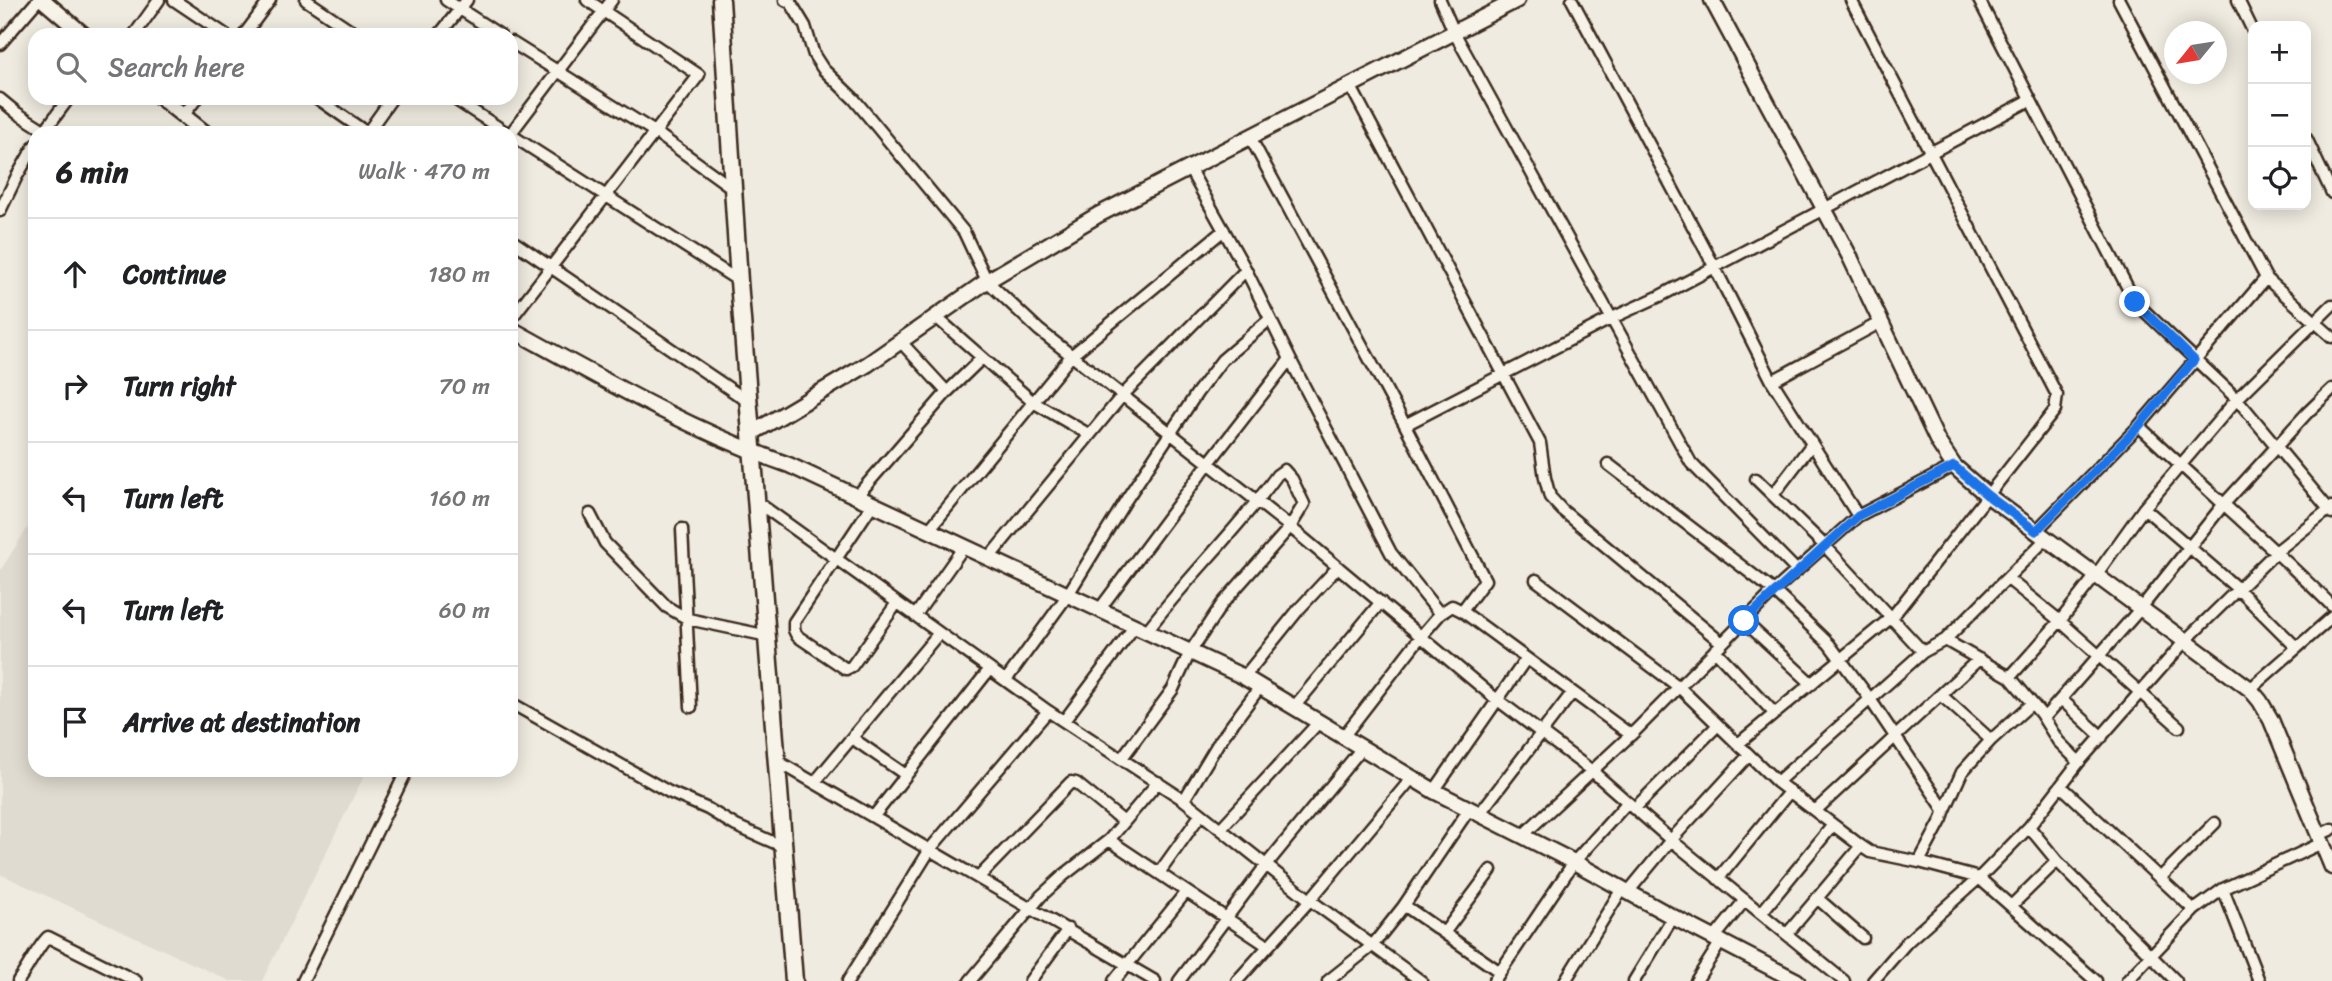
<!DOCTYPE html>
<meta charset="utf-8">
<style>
body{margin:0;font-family:Sriracha,sans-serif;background:#f2f2f2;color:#202124}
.controls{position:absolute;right:21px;top:21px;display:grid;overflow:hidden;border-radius:14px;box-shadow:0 4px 18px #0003}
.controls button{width:63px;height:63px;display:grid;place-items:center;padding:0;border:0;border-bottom:2px solid #e0e0e0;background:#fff;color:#202124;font:35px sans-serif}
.compass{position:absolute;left:2164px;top:21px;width:63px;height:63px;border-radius:50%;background:#fff;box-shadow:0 4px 18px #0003;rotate:240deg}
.stop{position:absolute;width:21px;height:21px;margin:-16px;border:5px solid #1a73e8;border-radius:50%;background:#fff}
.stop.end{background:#1a73e8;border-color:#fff;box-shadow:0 2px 7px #0008}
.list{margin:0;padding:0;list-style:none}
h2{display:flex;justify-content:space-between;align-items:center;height:91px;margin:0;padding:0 28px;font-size:30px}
h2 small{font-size:23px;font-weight:400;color:#757577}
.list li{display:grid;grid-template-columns:46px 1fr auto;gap:21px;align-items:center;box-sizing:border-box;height:112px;padding:0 28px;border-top:2px solid #e0e0e0}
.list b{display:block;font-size:26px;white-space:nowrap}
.list em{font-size:23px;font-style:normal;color:#757577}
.icon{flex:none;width:38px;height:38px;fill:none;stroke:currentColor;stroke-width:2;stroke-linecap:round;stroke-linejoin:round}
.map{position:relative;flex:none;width:2332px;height:981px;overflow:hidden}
.search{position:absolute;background:#fff;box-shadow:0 4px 18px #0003;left:28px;top:28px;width:490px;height:77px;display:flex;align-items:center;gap:18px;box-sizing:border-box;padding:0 24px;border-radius:21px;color:#757577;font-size:26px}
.panel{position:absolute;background:#fff;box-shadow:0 4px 18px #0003;left:28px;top:126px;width:490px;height:651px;border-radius:21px}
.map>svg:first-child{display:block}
.built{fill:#e0dbd0}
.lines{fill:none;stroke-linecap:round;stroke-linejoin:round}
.street-casing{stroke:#3b2a1e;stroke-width:15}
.secondary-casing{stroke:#3b2a1e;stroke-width:19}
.primary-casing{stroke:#3b2a1e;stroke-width:21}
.street{stroke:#f7f3e8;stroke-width:10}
.secondary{stroke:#f7f3e8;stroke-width:14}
.primary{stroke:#f7f3e8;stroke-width:16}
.route{stroke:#1a73e8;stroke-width:9}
</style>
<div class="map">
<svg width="2332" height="981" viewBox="0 0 2332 981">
<rect width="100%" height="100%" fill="#efebe0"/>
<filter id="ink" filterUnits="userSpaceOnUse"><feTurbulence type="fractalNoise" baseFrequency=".0143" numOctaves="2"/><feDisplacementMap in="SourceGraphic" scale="14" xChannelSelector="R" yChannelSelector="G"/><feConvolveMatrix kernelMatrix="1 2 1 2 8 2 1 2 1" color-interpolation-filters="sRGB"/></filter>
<g filter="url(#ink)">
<path class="built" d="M35,516V770H367L262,981H230L0,874V571Z"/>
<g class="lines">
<defs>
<path id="street" d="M174,0L226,35
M306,0L358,35
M446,0L500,35
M785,0L791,3L805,26L814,55L823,69L854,99L964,232L987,281L1039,330L1290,527L1491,695L1592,771L1671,840L1844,981
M1440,0L1454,32L1691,463L1797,571
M1572,0L1714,266L1772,381L1858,516
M1979,0L2135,302L2237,399L2332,513
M2119,0L2266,278L2332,337
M2238,0L2253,31
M134,35L159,0
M244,35L270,0
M439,35L467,0
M511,42L655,132L735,190
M0,44L38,0
M1350,85L1540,443L1545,478L1550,497L1562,510L1722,643
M317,98L367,133
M453,98L507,133
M0,99L17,113L44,130
M183,116L197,98
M43,133L69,98
M367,133L392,98
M511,133L612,0
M511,135L739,281
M1250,137L1405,425L1485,580L1462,611
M2306,138L2332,193
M1189,168L1246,270L1290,359L1391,553L1440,614
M0,211L16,178L35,145
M511,240L749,402
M936,317L1033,402L1090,435
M511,319L699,75L587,0
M901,342L947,392
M1772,381L1881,322
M1405,425L1612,318L1660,296L2030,100
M2139,426C2203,487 2270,544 2332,606
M1608,464L1774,591L1829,644L1870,699L1941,805L1944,812L1942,819L1919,862
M1756,479L1825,546L1923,652
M1773,495L1812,444
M856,497L947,392L982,358
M757,502L1048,711L1184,800L1310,900L1421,981
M872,505L794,622V630L797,636L846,669L852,666L897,603
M2144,508L2238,589L2297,648
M590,514L605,543L667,607L688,619L768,636
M682,529L691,707
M928,531L1071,356L1224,230
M2036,531L2139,426L2266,278
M988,559L1121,397L1246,270
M2008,579L2060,621L2179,727
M1536,580L1679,687L1777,782L1861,846L1870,852L1919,862L1979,878L2096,981
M1099,610L1208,464L1290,359
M915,616L963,548
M1744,621L1812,684
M1945,640L2010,677L2041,714L2058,741L2079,762
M1715,650L1774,713
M1244,677L1299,609L1338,567
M2010,677L2060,621L2096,575L2144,508L2237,399L2332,305
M1006,680L1067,596L1126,500L1197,393L1222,360L1270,319
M2250,689L2332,617
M1941,695L1991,740
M2061,699L2102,737
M511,703L669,792L708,809L736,826L784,847
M1294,707L1381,602
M2044,718L2141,608L2223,505L2307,413L2332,389
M1064,721L1134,627
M1343,737L1421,636L1440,614L1452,606L1462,611L1631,735
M852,738L906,775
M1738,744L1893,616L2055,410L2057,395L1851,0
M1122,758L1173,689L1190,652L1222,604L1290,527L1304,504L1292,479L1284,470L1277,475C1237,531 1187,577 1146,632
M777,761L1155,981
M815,782L939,633
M1777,782L1923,652L1945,640L2046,539
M2062,787L2194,910
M1434,791L1526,659
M1184,800L1219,742L1260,687
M1634,809L1718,725
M1815,811L1979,659
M1944,812L1962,772L1991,740L2032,703
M1480,813L1572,693
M874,816L989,670
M2029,827L2057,861L2176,981
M1221,828L1319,722
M2319,835L2332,829
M1522,836L1635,731L1774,591L1858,516L1954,466
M1109,840L1268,946
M1159,873L1201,814
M979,877L1071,782L1076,783L1124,822
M2161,877L2215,823
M1718,879L1790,791
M2223,889L2259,981
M1628,892L1671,840L1749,755
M1817,898L1863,938
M2012,905L2057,861
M1403,907L1408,908L1500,972
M1762,912L1833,825
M1444,933L1491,870
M1787,934L1861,846
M1715,937L1745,900
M18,981C26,971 40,943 48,937L136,981
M303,981L407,770
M848,981L931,848L1048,711
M970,981L1041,896L1064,875L1109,840L1158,782
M1030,981L1068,929
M1114,981L1186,892
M1179,981L1267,864L1362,748
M1237,981L1310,900L1412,778
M1328,981L1372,946L1403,907L1470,808
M1494,981L1574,862L1627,803
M1565,981L1622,889
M1634,981L1673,917
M1696,981L1722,940
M1873,981L1907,942L1979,878L2029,827L2079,762L2185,641L2277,551L2332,507
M2127,981L2194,910L2223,889L2322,843"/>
<path id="secondary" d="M43,0L84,35
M1712,0L1850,257L1938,442L1954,466L1987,495L2250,689L2260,701L2271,720L2332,867
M161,98L205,133
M511,329C602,379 692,431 789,465L1244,677L1434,791L1574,862L1673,917L1797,981
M752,433L868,364L987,281L1098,215L1517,0"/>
<path id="primary" d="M721,0L739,281L794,981"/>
</defs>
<use href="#street" class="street-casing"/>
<use href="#secondary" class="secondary-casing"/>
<use href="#primary" class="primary-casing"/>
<use href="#street" class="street"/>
<use href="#secondary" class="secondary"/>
<use href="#primary" class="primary"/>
</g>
</g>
<g class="lines" filter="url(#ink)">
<path class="route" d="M1744,621L1858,516L1954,466L1987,495L2036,531L2139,426L2194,360L2135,302"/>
</g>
</svg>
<div class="controls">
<button>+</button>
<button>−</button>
<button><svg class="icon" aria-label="locate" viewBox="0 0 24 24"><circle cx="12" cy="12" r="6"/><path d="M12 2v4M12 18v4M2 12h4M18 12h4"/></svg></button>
</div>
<svg class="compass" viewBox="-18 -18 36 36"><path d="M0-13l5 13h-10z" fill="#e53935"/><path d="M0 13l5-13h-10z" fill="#757577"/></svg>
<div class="stop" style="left:1744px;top:621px"></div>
<div class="stop end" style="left:2135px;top:302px"></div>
<div class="search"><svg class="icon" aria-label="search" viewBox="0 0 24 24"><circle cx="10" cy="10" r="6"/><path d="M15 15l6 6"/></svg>Search here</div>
<section class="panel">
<h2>6 min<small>Walk · 470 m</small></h2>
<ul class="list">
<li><svg class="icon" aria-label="ahead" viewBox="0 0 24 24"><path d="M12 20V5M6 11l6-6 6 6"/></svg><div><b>Continue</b></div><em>180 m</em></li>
<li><svg class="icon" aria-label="right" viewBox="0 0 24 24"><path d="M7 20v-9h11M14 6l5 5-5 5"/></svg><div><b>Turn right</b></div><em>70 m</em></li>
<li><svg class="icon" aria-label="left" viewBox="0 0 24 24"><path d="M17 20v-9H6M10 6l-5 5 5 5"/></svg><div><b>Turn left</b></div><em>160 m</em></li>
<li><svg class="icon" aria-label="left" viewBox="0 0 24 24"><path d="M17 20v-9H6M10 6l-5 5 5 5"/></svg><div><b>Turn left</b></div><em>60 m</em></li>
<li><svg class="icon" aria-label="arrive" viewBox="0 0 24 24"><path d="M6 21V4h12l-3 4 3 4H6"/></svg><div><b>Arrive at destination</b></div></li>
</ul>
</section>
</div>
